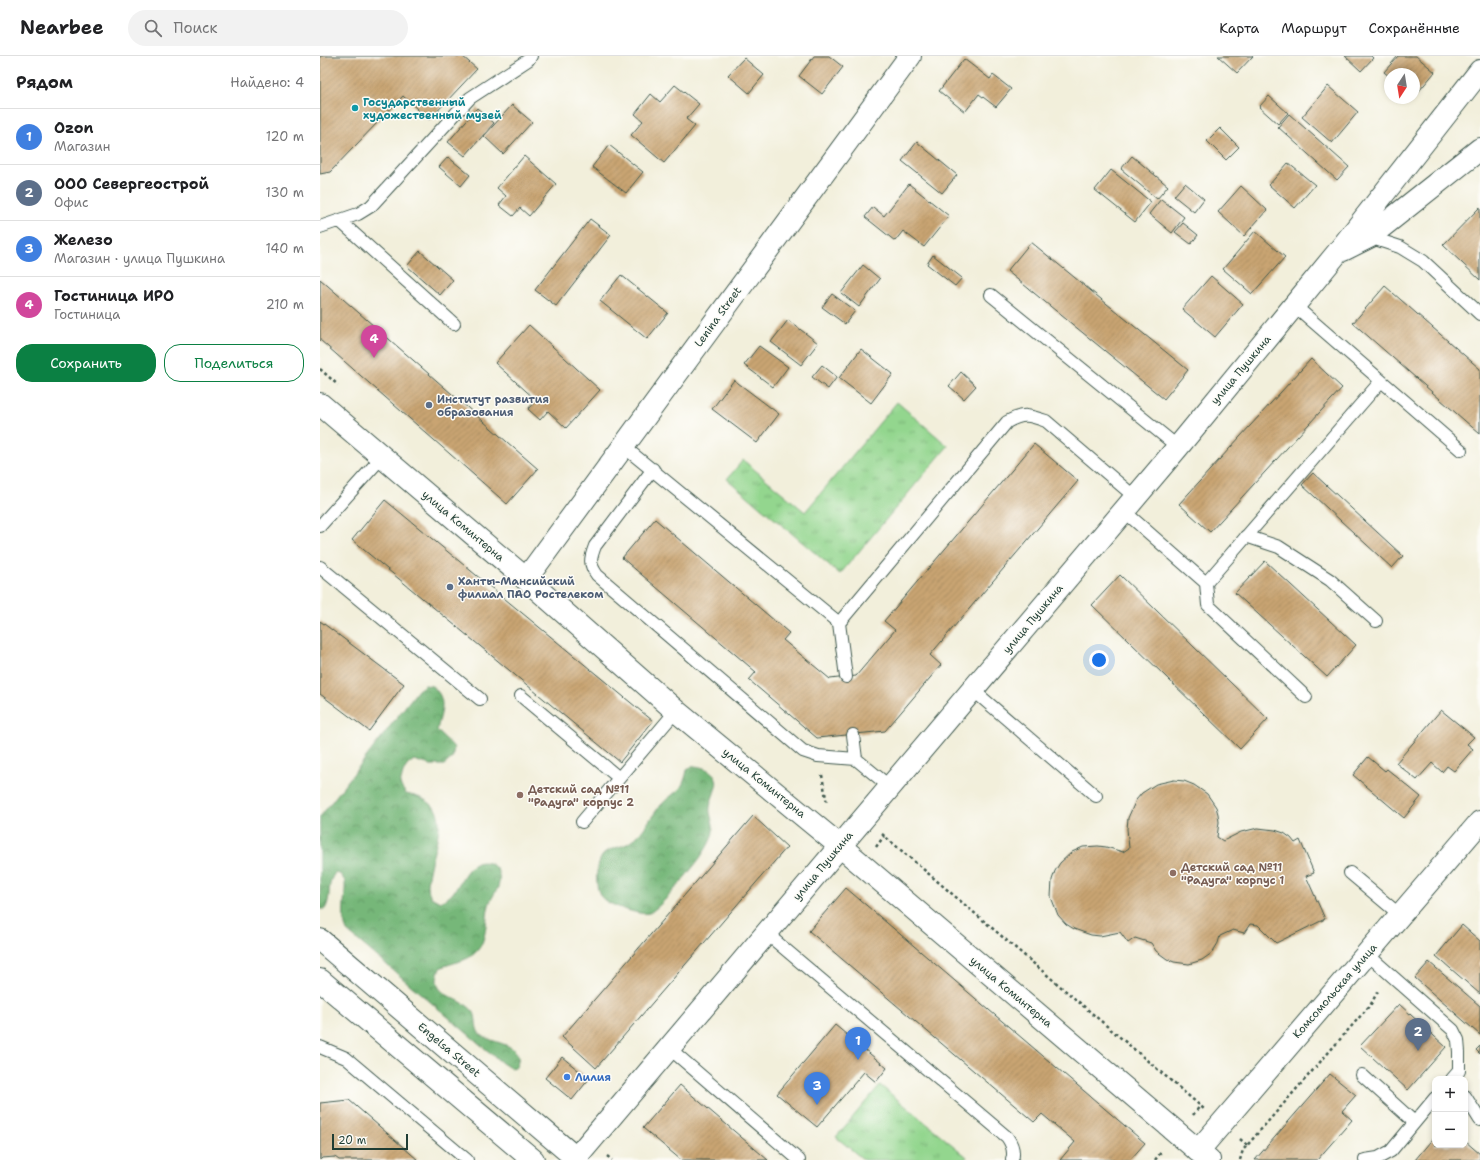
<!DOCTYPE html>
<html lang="ru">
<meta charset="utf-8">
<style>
body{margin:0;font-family:"Shantell Sans",sans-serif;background:#f2f2f2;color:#202124}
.controls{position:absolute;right:12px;bottom:12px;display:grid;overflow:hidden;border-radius:8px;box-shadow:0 2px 6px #0003}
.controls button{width:36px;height:36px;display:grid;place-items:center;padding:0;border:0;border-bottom:1px solid #e0e0e0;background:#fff;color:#202124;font:20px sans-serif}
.compass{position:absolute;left:1064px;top:12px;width:36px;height:36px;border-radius:50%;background:#fff;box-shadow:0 2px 6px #0003;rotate:192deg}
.scale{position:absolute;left:12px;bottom:10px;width:76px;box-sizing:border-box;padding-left:4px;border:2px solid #1f3d34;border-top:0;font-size:11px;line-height:14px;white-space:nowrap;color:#1f3d34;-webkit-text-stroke:3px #fdfcf7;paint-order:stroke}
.you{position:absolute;left:779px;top:604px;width:14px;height:14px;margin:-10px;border:3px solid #fff;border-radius:50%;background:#1a73e8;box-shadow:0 0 0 6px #1a73e833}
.badge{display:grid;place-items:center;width:26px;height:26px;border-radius:50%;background:#0b8043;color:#fff;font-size:13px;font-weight:700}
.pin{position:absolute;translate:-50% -33px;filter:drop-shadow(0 1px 2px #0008)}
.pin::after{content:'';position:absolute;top:21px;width:14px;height:12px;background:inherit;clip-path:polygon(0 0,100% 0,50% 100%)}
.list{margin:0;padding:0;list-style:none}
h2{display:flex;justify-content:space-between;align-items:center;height:52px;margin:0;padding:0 16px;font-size:17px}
h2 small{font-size:13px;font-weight:400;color:#757577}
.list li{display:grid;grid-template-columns:26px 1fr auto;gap:12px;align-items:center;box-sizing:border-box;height:56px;padding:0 16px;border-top:1px solid #e0e0e0}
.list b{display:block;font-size:15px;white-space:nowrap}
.list p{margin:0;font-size:13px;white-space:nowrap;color:#757577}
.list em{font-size:13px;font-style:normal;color:#757577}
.actions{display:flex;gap:8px;padding:12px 16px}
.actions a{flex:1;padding:9px 0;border:1px solid #0b8043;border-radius:16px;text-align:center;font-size:14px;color:#0b8043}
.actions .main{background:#0b8043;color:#fff}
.icon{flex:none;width:22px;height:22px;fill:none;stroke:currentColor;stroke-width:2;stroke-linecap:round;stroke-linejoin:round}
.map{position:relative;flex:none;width:1160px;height:1104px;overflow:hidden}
header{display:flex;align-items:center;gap:24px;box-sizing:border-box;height:56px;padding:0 20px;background:#fff;border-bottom:1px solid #e0e0e0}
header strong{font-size:19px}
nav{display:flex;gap:22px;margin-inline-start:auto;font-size:14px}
.search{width:280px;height:36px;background:#f2f2f2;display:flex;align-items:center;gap:10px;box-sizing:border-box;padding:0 14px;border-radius:22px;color:#757577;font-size:15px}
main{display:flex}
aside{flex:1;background:#fff}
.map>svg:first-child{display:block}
.grass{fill:url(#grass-tufts);stroke:#598a61}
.forest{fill:url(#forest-crowns);stroke:#4a7a56}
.building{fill:url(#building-hatch)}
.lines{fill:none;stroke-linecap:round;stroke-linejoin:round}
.service-casing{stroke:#3f584d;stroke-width:14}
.minor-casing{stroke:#3f584d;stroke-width:24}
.tertiary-casing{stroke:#3f584d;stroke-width:24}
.primary-casing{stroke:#3f584d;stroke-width:24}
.path{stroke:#3f584d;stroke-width:2.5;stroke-dasharray:3 3;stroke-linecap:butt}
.service{stroke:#fff;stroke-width:12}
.minor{stroke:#fff;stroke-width:22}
.tertiary{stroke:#fff;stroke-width:22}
.primary{stroke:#fff;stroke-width:22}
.culture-dot{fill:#0f9aa8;stroke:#fdfcf7;stroke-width:1.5}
.service-dot{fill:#5c6f8a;stroke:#fdfcf7;stroke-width:1.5}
.education-dot{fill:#8d6e63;stroke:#fdfcf7;stroke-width:1.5}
.shop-dot{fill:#3f7fe0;stroke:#fdfcf7;stroke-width:1.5}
.labels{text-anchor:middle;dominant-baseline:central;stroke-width:3;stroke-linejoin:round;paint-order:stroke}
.culture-label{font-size:11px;font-weight:bold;fill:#0d838f;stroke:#fdfcf7;text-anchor:start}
.street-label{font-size:11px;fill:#1f3d34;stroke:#fdfcf7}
.service-label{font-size:11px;font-weight:bold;fill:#4e5e75;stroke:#fdfcf7;text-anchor:start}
.education-label{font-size:11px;font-weight:bold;fill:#785e54;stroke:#fdfcf7;text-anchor:start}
.shop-label{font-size:11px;font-weight:bold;fill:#366cbe;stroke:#fdfcf7;text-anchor:start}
</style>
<header>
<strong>Nearbee</strong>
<div class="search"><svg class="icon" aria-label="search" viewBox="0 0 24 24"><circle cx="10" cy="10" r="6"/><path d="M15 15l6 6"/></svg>Поиск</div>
<nav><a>Карта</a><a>Маршрут</a><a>Сохранённые</a></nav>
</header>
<main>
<aside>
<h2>Рядом<small>Найдено: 4</small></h2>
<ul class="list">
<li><span class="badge" style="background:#3f7fe0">1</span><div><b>Ozon</b><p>Магазин</p></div><em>120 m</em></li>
<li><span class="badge" style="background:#5c6f8a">2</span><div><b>ООО Севергеострой</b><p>Офис</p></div><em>130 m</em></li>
<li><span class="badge" style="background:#3f7fe0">3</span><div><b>Железо</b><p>Магазин · улица Пушкина</p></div><em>140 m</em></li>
<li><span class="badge" style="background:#d1479c">4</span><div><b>Гостиница ИРО</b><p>Гостиница</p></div><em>210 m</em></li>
</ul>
<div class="actions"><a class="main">Сохранить</a><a>Поделиться</a></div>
</aside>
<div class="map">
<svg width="1160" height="1104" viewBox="0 0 1160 1104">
<defs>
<pattern id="grass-tufts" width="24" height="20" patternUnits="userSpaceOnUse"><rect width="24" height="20" fill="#93d68e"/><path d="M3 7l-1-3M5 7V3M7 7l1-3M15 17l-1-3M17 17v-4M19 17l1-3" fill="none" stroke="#77af75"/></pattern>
<pattern id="forest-crowns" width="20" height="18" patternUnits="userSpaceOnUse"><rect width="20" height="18" fill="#76b779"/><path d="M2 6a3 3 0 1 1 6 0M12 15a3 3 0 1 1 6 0" fill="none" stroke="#609664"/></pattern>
<pattern id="building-hatch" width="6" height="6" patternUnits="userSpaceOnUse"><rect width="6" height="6" fill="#c9a472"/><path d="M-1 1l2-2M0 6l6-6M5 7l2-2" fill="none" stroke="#a3875e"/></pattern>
</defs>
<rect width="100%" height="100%" fill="#fdfcf7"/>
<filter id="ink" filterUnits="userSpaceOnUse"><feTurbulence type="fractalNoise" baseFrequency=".025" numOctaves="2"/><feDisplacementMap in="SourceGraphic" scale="8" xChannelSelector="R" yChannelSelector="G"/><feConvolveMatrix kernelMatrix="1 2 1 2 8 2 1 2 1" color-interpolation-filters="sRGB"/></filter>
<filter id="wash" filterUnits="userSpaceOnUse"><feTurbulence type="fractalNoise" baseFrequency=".012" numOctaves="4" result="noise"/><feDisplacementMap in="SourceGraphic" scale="16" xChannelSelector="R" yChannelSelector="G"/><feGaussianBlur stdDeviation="0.9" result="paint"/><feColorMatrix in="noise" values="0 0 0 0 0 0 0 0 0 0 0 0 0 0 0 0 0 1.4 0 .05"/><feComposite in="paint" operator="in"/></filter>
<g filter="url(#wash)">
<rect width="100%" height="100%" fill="#f2efdb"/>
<path class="grass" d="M577,346L628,390L520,518L407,423L423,404L485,456Z
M560,1029L647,1101L645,1104H544L516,1081Z"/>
<path class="forest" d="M105,629L112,630C128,643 121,656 117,674C122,681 129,684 134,692L132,702L124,709H110L94,704C83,711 83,717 80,729L86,738C134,747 118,776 110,811C109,817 107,824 107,829C107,833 110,838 111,841L120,846C123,844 128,842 130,840C140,831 144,812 157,807C170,803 182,813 179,827C178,835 171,841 169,849C165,864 168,884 156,896C147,906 132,906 120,912C107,941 139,939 153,955C158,962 154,972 160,978C170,988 208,987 196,1011L190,1012L182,1007L27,875C20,859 26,843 25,825L20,818L15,817C6,827 12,842 5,853H0V761L98,634Z
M374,710C385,711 400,717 396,731C394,738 391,744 390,751C389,757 392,763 393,769C395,780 386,793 380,802C371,814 341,852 329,857C321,860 293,850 286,845C273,838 275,809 283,799C290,791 302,792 310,786C324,777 330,761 341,749C347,742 355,738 361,731C364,726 366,720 367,714Z"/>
<g id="blocks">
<path class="building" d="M0,0H142L157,13L109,64L83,40L10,116L0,118Z
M494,0H509L523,11L502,38L479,20Z
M898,0H933L917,17Z
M1025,0H1051L1053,2L1041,15Z
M1078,0H1096L1115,16L1094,41V18H1070V21L1064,16Z
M424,2L444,19L429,37L408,19Z
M644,3L670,23L673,19L691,33L676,51L659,38L645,56L619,35Z
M355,29L379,48L366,63L375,70L344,107L311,79L323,65L315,58L331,38L340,46Z
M1008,30L1038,56L1012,87L982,61Z
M949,40L968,57L958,68L939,51Z
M192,49L212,66L183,98L164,80Z
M157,52L174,67L145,100L128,86Z
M969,58L1029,111L1017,124L958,71Z
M900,72L919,91L906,104L887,85Z
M597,86L637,119L622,137L582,105Z
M289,89L323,116L306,137L272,111Z
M204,100L236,128L209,160L200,152L193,160L179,149L186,140L177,132Z
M812,100L848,130L837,143L801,113Z
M128,101L150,119L141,130L119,111Z
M968,107L995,129L975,152L949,129Z
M791,114L831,146L815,166L775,134Z
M865,127L884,143L874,156L854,140Z
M589,128L629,160L604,191L583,175L575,185L545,161L553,151L564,160Z
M921,130L947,154L924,180L898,156Z
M841,143L864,161L852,177L829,158Z
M1160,151V224L1123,189Z
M270,163L291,179L236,250L215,234Z
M863,167L878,179L871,188L855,176Z
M935,175L965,201L932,238L903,213Z
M711,186L868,314L844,343L687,215Z
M100,195L133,224L120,239L87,210Z
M613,199L642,222L635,230L607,208Z
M543,209L560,223L539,251L521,237Z
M301,219L348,257L327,283L280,245Z
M891,220L923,248L895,281L862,253Z
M0,223L218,413L187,448L0,284Z
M1065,230L1160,313V378L1033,267Z
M512,238L535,255L525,268L502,251Z
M468,264L498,287L481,309L451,286Z
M209,269L280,334L246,372L228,355L220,364L208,353L216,344L175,307Z
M439,290L468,311L453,331L424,309Z
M541,293L573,318L551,347L519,322Z
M991,303L1022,332L890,476L859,448Z
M502,309L517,321L508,333L492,321Z
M641,316L656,330L644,343L629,330Z
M414,324L459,358L437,387L392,353Z
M714,388L758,425L610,599L621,609L565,675L497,682L429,624L436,616L302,502L335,463L469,577L463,584L510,623L536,620L575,574L564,565Z
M993,417L1083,500L1072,512L982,429Z
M65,444L333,665L300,706L32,484Z
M945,505L1036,589L1007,621L915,537Z
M800,519L948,663L920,693L772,549Z
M0,565L84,628L49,675L0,638Z
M1121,654L1154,681L1147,688L1153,693L1134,715L1127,710L1122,716L1112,707L1097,724L1076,707Z
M1048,701L1065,715L1067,713L1101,741L1084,762L1033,719Z
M854,724L864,725L874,729L887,738L896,751L898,758L899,766L897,781L903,785L921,776L938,772L955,774L964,777L971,782L975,787L980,784L994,817L986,820L1005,863L956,887L938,869L930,868L924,877L913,874L900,880L898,887L892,897L882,904L869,908L854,906L847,903L836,895L831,887L815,882L808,887L800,876L780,880L771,879L754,873L746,868L738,859L731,841L732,824L735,815L740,807L752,796L763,791L778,790L786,791L803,796L809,792L807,773L808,762L816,744L822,737L836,728Z
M433,760L467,791L276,1012L242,981Z
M526,832L825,1087L810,1104H740L755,1086L722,1058L714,1066L489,875Z
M1142,869L1160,885V938L1116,900Z
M1109,906L1160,950V979L1095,922Z
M1079,948L1126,991L1088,1034L1040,990Z
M515,969L567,1012L556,1026L544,1016L497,1071L457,1038Z
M1160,990V998L1156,994Z
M242,1001L269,1023L252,1044L225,1022Z
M1010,1018L1036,1039L1022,1055L1032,1064L997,1104H935Z
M360,1029L448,1104H361L323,1072Z
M29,1044L98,1104H19L15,1101L2,1102L0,1104V1047Z
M1115,1080V1089H1145V1085L1160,1098V1104H1095Z"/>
</g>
</g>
<g filter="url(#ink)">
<use href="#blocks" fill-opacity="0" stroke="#3f584d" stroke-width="1"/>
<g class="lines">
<defs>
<path id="service" d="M20,165L134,268
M0,171L38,158L51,150L150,42L208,4L211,0
M1049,181L1080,191L1103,205L1160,258
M671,239L858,391
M975,250L1141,394
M303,390L519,567L687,366C703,357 709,359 726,365L816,442
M333,413L275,490C270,503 269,508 277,519L483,695L498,700L536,703
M804,455L886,527L888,549L986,641
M0,470L62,401
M926,480L959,491L1010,524L1056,565
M0,511L160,643
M886,527L1061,325
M519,567L526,621
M653,634L776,740
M201,640L299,722
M533,679L536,703L570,731
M262,766L356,655
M1030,817L1080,859
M446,877L687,1081C692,1088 695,1095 692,1104
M1047,898L1133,974L1138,984L1139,996V1015L1132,1023
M0,991L26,1002L147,1104
M349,992L479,1104
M1042,1019L1094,1066
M1145,1040L1160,1064
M1045,1104L1058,1102L1071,1095L1115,1042"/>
<path id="minor" d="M1023,194L1049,181L1160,93
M206,523L590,0
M878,1095L1160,766
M256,1102L858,391L1018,196L1160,15"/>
<path id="tertiary" d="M0,348L206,523L356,655L520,790L889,1104"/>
<path id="primary" d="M0,884L258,1104
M0,924L213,1104"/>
</defs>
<use href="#service" class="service-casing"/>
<use href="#minor" class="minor-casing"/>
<use href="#tertiary" class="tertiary-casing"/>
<use href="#primary" class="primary-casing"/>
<path class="path" d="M0,313L18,329
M502,719L507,748
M562,778L884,1053
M556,791L564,780
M873,1059L880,1050
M920,1083L927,1089
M287,1100L292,1104
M835,1104L842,1095
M920,1104L923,1094L1051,948L1059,933"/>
<use href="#service" class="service"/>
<use href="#minor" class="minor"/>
<use href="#tertiary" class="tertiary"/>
<use href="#primary" class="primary"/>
</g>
</g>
<circle class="culture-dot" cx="35" cy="52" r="4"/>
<g class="service-dot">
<circle cx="109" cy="349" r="4"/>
<circle cx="130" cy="531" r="4"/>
</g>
<g class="education-dot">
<circle cx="200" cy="739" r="4"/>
<circle cx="853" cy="817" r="4"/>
</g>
<circle class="shop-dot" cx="247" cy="1021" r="4"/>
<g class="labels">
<g class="culture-label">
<text x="43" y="46">Государственный<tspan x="43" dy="13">художественный музей</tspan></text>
</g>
<g class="street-label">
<text transform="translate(398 261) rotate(-54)">Lenina Street</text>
<text transform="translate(921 314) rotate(-50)">улица Пушкина</text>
<text transform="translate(143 470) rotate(40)">улица Коминтерна</text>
<text transform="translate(713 563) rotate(-50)">улица Пушкина</text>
<text transform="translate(444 727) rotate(39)">улица Коминтерна</text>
<text transform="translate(503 810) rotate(-50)">улица Пушкина</text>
<text transform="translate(1015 935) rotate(-49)">Комсомольская улица</text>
<text transform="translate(691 936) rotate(40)">улица Коминтерна</text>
<text transform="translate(129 994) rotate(40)">Engelsa Street</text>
</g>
<g class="service-label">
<text x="117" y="343">Институт развития<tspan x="117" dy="13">образования</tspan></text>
<text x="138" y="525">Ханты-Мансийский<tspan x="138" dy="13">филиал ПАО Ростелеком</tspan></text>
</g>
<g class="education-label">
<text x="208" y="733">Детский сад №11<tspan x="208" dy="13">"Радуга" корпус 2</tspan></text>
<text x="861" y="811">Детский сад №11<tspan x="861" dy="13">"Радуга" корпус 1</tspan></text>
</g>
<g class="shop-label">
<text x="255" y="1021">Лилия</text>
</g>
</g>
</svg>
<div class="controls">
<button>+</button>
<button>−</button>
</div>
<svg class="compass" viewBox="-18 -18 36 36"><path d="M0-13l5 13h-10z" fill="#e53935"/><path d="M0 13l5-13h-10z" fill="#757577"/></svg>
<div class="scale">20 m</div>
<div class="you"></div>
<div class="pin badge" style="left:538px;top:1004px;background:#3f7fe0">1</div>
<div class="pin badge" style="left:1098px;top:995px;background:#5c6f8a">2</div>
<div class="pin badge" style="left:497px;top:1049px;background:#3f7fe0">3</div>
<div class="pin badge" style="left:54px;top:302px;background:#d1479c">4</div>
</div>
</main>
